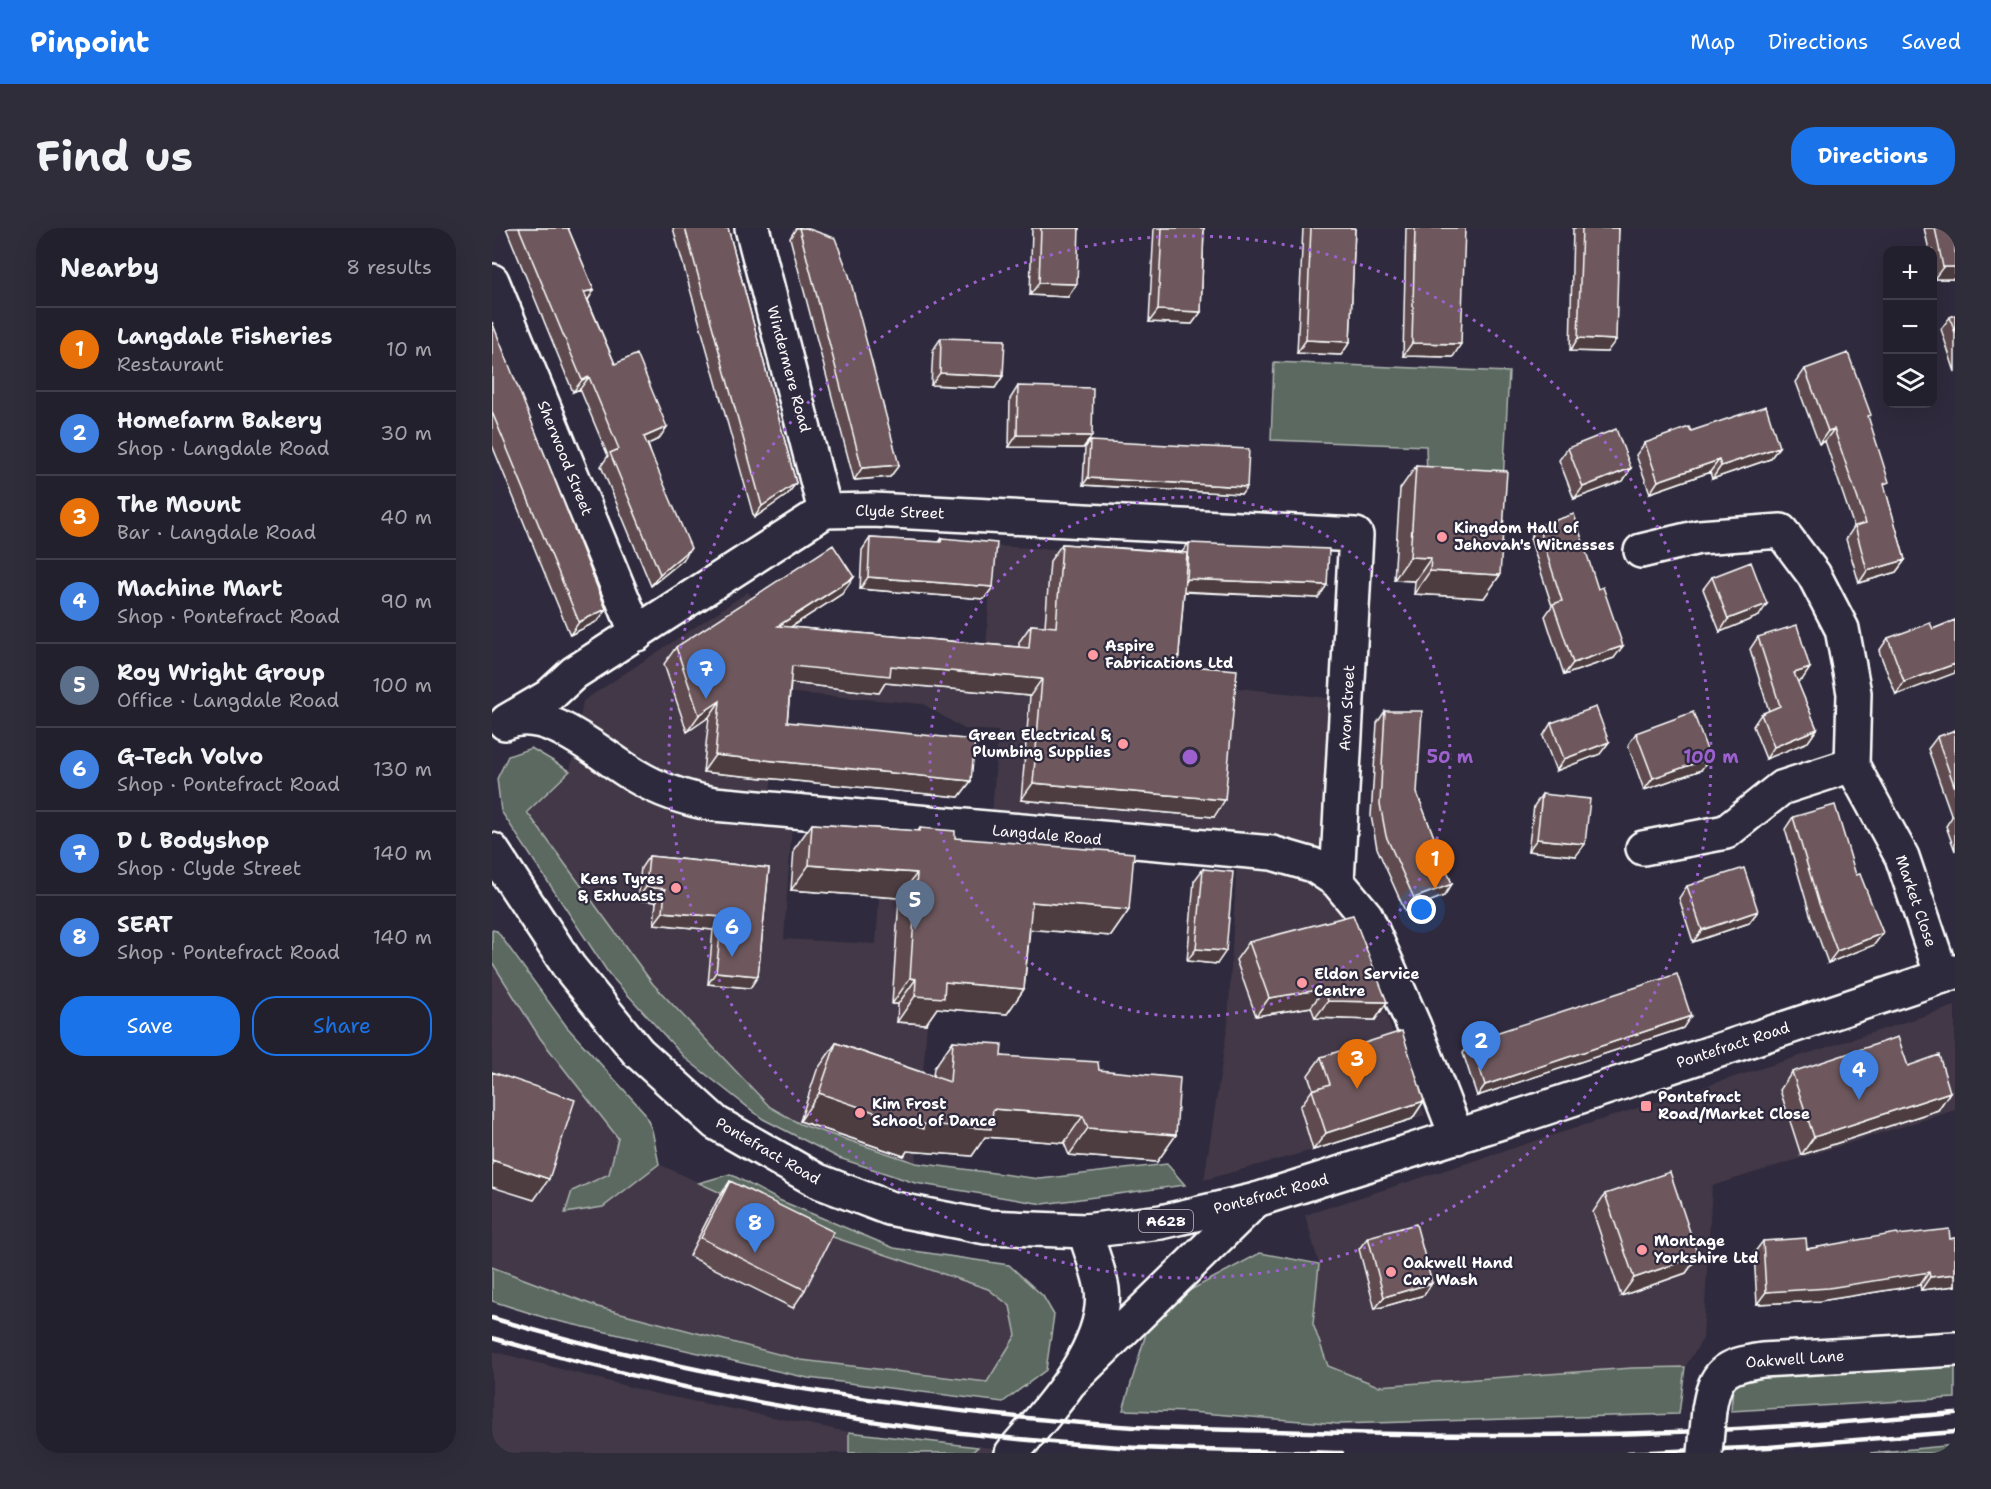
<!DOCTYPE html>
<meta charset="utf-8">
<style>
body{margin:0;font-family:"Shantell Sans",sans-serif;background:#2f2d3a;color:#f1f3f6}
.controls{position:absolute;right:18px;top:18px;display:grid;overflow:hidden;border-radius:12px;box-shadow:0 6px 24px #0002}
.controls button{width:54px;height:54px;display:grid;place-items:center;padding:0;border:0;border-bottom:2px solid #403e4a;background:#23202e;color:#f1f3f6;font:30px sans-serif}
.you{position:absolute;left:930px;top:682px;width:21px;height:21px;margin:-15px;border:4px solid #fff;border-radius:50%;background:#1a73e8;box-shadow:0 0 0 9px #1a73e833}
.badge{display:grid;place-items:center;width:39px;height:39px;border-radius:50%;background:#1a73e8;color:#fff;font-size:20px;font-weight:700}
.pin{position:absolute;translate:-50% -50px;filter:drop-shadow(0 2px 3px #0008)}
.pin::after{content:'';position:absolute;top:32px;width:21px;height:18px;background:inherit;clip-path:polygon(0 0,100% 0,50% 100%)}
.list{margin:0;padding:0;list-style:none}
h2{display:flex;justify-content:space-between;align-items:center;height:78px;margin:0;padding:0 24px;font-size:26px}
h2 small{font-size:20px;font-weight:400;color:#a3a3aa}
.list li{display:grid;grid-template-columns:39px 1fr auto;gap:18px;align-items:center;box-sizing:border-box;height:84px;padding:0 24px;border-top:2px solid #403e4a}
.list b{display:block;font-size:22px;white-space:nowrap}
.list p{margin:0;font-size:20px;white-space:nowrap;color:#a3a3aa}
.list em{font-size:20px;font-style:normal;color:#a3a3aa}
.actions{display:flex;gap:12px;padding:18px 24px}
.actions a{flex:1;padding:14px 0;border:2px solid #1a73e8;border-radius:24px;text-align:center;font-size:21px;color:#1a73e8}
.actions .main{background:#1a73e8;color:#fff}
.icon{flex:none;width:33px;height:33px;fill:none;stroke:currentColor;stroke-width:2;stroke-linecap:round;stroke-linejoin:round}
.map{position:relative;flex:none;width:1463px;height:1225px;overflow:hidden;border-radius:24px}
header{display:flex;align-items:center;gap:36px;box-sizing:border-box;height:84px;padding:0 30px;background:#1a73e8;color:#fff}
header strong{font-size:28px}
nav{display:flex;gap:33px;margin-inline-start:auto;font-size:21px}
.intro{display:flex;align-items:center;justify-content:space-between;box-sizing:border-box;height:144px;padding:0 36px}
h1{margin:0;font-size:42px}
.button{padding:15px 27px;border-radius:24px;background:#1a73e8;color:#fff;font-size:21px;font-weight:700}
main{display:flex;gap:36px;padding:0 36px}
aside{flex:1;background:#23202e;border-radius:24px;box-shadow:0 6px 24px #0002}
.map>svg:first-child{display:block}
.built{fill:#423847}
.green{fill:#5b6960;stroke:#adb4b0;stroke-width:1.5}
.lines{fill:none;stroke-linecap:round;stroke-linejoin:round}
.street-casing{stroke:#fff;stroke-width:38}
.secondary-casing{stroke:#fff;stroke-width:38}
.highway-casing{stroke:#fff;stroke-width:38}
.street{stroke:#2f2a3d;stroke-width:33}
.secondary{stroke:#2f2a3d;stroke-width:33}
.highway{stroke:#2f2a3d;stroke-width:33}
.rail{stroke:#fff;stroke-width:4.5}
.street-bridge-casing{stroke:#fff;stroke-width:38;stroke-linecap:butt}
.street-bridge{stroke:#2f2a3d;stroke-width:33}
.wall{fill:#5f4c50;stroke:#fff;stroke-width:1.5}
.shaded-wall{fill:#4d3e41;stroke:#fff;stroke-width:1.5}
.building{fill:#6e585d;stroke:#fff;stroke-width:1.5}
.ring{fill:none;stroke:#9c61cf;stroke-width:3;stroke-dasharray:3 6}
.poi-dot{fill:#ff9aa2;stroke:#2f2a3d;stroke-width:2}
.labels{text-anchor:middle;dominant-baseline:central;stroke-width:4.5;stroke-linejoin:round;paint-order:stroke}
.shield{fill:#2f2a3d;stroke:#c1bfc5;stroke-width:1.5}
.shield-label{font-size:14px;font-weight:bold;fill:#fff}
.street-label{font-size:15px;fill:#fff;stroke:#2f2a3d}
.poi-label{font-size:15px;font-weight:bold;fill:#fff;stroke:#2f2a3d;text-anchor:start}
.centre{fill:#9c61cf;stroke:#2f2a3d;stroke-width:3}
.ring-label{font-size:18px;text-anchor:middle;font-weight:bold;fill:#9c61cf;stroke:#2f2a3d;stroke-width:4.5;stroke-linejoin:round;paint-order:stroke}
</style>
<header>
<strong>Pinpoint</strong>
<nav><a>Map</a><a>Directions</a><a>Saved</a></nav>
</header>
<div class="intro"><h1>Find us</h1><a class="button">Directions</a></div>
<main>
<aside>
<h2>Nearby<small>8 results</small></h2>
<ul class="list">
<li><span class="badge" style="background:#e8710a">1</span><div><b>Langdale Fisheries</b><p>Restaurant</p></div><em>10 m</em></li>
<li><span class="badge" style="background:#3f7fe0">2</span><div><b>Homefarm Bakery</b><p>Shop · Langdale Road</p></div><em>30 m</em></li>
<li><span class="badge" style="background:#e8710a">3</span><div><b>The Mount</b><p>Bar · Langdale Road</p></div><em>40 m</em></li>
<li><span class="badge" style="background:#3f7fe0">4</span><div><b>Machine Mart</b><p>Shop · Pontefract Road</p></div><em>90 m</em></li>
<li><span class="badge" style="background:#5c6f8a">5</span><div><b>Roy Wright Group</b><p>Office · Langdale Road</p></div><em>100 m</em></li>
<li><span class="badge" style="background:#3f7fe0">6</span><div><b>G-Tech Volvo</b><p>Shop · Pontefract Road</p></div><em>130 m</em></li>
<li><span class="badge" style="background:#3f7fe0">7</span><div><b>D L Bodyshop</b><p>Shop · Clyde Street</p></div><em>140 m</em></li>
<li><span class="badge" style="background:#3f7fe0">8</span><div><b>SEAT</b><p>Shop · Pontefract Road</p></div><em>140 m</em></li>
</ul>
<div class="actions"><a class="main">Save</a><a>Share</a></div>
</aside>
<div class="map">
<svg width="1463" height="1225" viewBox="0 0 1463 1225">
<rect width="100%" height="100%" fill="#2f2a3d"/>
<filter id="ink" filterUnits="userSpaceOnUse"><feTurbulence type="fractalNoise" baseFrequency=".0167" numOctaves="2"/><feDisplacementMap in="SourceGraphic" scale="12" xChannelSelector="R" yChannelSelector="G"/><feConvolveMatrix kernelMatrix="1 2 1 2 8 2 1 2 1" color-interpolation-filters="sRGB"/></filter>
<g filter="url(#ink)">
<path class="built" d="M501,318L684,327L676,452L837,470L828,617L933,887L821,922L712,952L736,795L746,609L500,585L506,503L472,501L431,476L290,464L278,564L302,567L292,711L384,716L390,625L448,630L424,935L308,896L278,879L161,756L35,584L78,543L91,473L256,364L294,417L493,433Z
M0,734L48,810L126,910L117,946L80,963L111,979L167,936L281,989L496,1061L518,1078L524,1107L495,1154L309,1132L106,1079L0,1039Z
M1463,778V882L1220,958L1211,1111L1193,1139L1140,1140L886,1158L836,1138L821,1096L827,1036L813,987Z
M0,1123L165,1166L357,1204L546,1225H0Z"/>
<path class="green" d="M782,134L1017,144L1011,254L935,248L934,218L779,212Z
M39,520L78,543L35,584L161,756L278,879L308,896L424,935L548,951L675,936L693,957L551,976L423,955L347,930L271,891L193,830L117,746L9,583L5,551L16,528Z
M0,702L5,703L75,799L152,884L160,902L167,936L111,979L73,985L80,963L117,946L126,910L48,810L0,734Z
M238,946L287,972L402,1020L517,1037L551,1068L562,1087L554,1142L511,1174L316,1150L57,1091L0,1073V1039L106,1079L309,1132L495,1154L524,1107L518,1078L496,1061L281,989L207,955Z
M768,1025L827,1036L821,1096L836,1138L886,1158L1140,1140L1193,1139L1187,1186L847,1196L698,1184L631,1182L661,1082Z
M1463,1136V1170L1239,1183L1241,1158L1263,1145Z
M357,1204L486,1219L479,1225H357Z
M1463,1217V1225H1378Z"/>
<g class="lines">
<defs>
<path id="street" d="M260,0L333,283
M0,53L145,406
M1149,323L1207,309L1289,303L1322,347L1350,401L1362,465L1360,537L1410,629L1450,748
M15,493L56,469L82,445L333,283L381,282L864,307L845,653
M13,495C54,475 110,529 144,548C169,563 194,571 222,576L780,625L821,637L845,653L874,688L922,798L965,909
M1151,620L1234,604L1289,560L1360,537
M1217,1182C1223,1144 1232,1138 1270,1132L1463,1121"/>
<path id="secondary" d="M577,1155L764,972
M520,1225C555,1184 617,1119 610,1061C607,1042 598,1022 593,1003"/>
<path id="highway" d="M0,622L77,739L146,824L224,895L326,953L397,980L494,999L593,1003L669,994L764,972L1038,885L1463,744"/>
</defs>
<use href="#street" class="street-casing"/>
<use href="#secondary" class="secondary-casing"/>
<use href="#highway" class="highway-casing"/>
<use href="#street" class="street"/>
<use href="#secondary" class="secondary"/>
<use href="#highway" class="highway"/>
<path class="rail" d="M0,1090C204,1151 415,1182 627,1198C678,1202 731,1201 782,1203C947,1208 1113,1210 1278,1199C1340,1196 1401,1190 1463,1185
M0,1110C204,1170 416,1206 628,1219C702,1223 776,1223 850,1225
M1136,1225L1277,1219L1463,1204"/>
<defs>
<path id="street-bridge" d="M1213,1225L1217,1182"/>
</defs>
<use href="#street-bridge" class="street-bridge-casing"/>
<use href="#street-bridge" class="street-bridge"/>
</g>
<path class="wall" d="M14,0H76L102,62L96,72L123,136L167,211L156,216L191,332L159,358L109,238L116,228L88,161L81,164Z
M181,0H236L304,255L295,267L262,290Z
M304,0H314L407,237L398,249L362,252L298,10Z
M540,0H587L576,69L538,67Z
M662,0H712L709,84L700,96L657,94Z
M811,0H863L858,114L849,127L805,125Z
M914,0H973L961,129L911,128Z
M1081,0H1127L1115,124L1078,123Z
M1432,0H1463V51H1442L1440,42V22H1437Z
M1463,87V144L1449,101L1458,89Z
M0,94L106,393L78,407L0,217Z
M449,110L511,148L503,160L439,157L441,122Z
M1313,141L1376,191L1393,261L1413,332L1404,344L1367,355L1354,311L1362,299L1333,213L1327,216L1304,154Z
M526,158L600,208L591,220L517,219L518,171Z
M1199,203L1287,219L1278,231L1220,251L1218,244L1158,265L1144,227L1153,215Z
M598,213L750,266L591,257L593,220Z
M1076,220L1139,240L1131,253L1082,271L1067,232Z
M924,238L1008,347L992,370L922,366L923,353L902,352L908,261Z
M1046,298L1106,361L1122,430L1072,447L1053,388L1060,378L1038,310Z
M378,310L447,314L450,310L501,359L492,371L368,361L370,322Z
M697,315L835,357L826,370L692,364L686,437L722,589L529,572L538,468L393,455L387,465L299,455L295,494L479,553L467,569L211,544L217,489L195,504L172,436L184,419L362,349L350,366L298,399L527,419V414L539,397L553,398L558,333L570,316L690,324Z
M1220,349L1267,388L1228,404L1211,361Z
M1463,392L1404,467L1387,423L1396,410L1441,401Z
M1266,409L1310,452L1305,453L1325,501L1316,514L1274,531L1261,498L1269,486L1277,483L1258,421Z
M893,483L960,656L952,668L913,683L885,620L879,588L885,495Z
M1059,495L1117,514L1108,526L1064,543L1051,508Z
M1463,502V623L1454,598L1460,589L1436,521L1445,509Z
M1144,505L1209,542L1152,562L1136,517Z
M1050,566L1084,628L1036,623L1042,578Z
M1301,589L1364,647L1391,705L1382,717L1336,735L1318,686L1293,601Z
M320,596L426,603L428,600L463,610L637,682L619,708L538,701L532,761L515,786L445,780L434,796L405,794L406,776H400L407,670L299,662L302,621Z
M157,628L277,640L266,748L258,760L216,756L221,702L162,696L164,674L145,672L149,640Z
M711,641L725,736L695,733L702,653Z
M1195,658L1266,683L1257,695L1201,714L1187,670Z
M757,714L895,774L883,792L823,790L819,779L764,788L744,732Z
M1191,800L985,868L971,825L979,813Z
M461,813L509,828L607,842L684,907L665,934L577,927L572,915L493,909L480,928L415,923L412,928L308,893L325,842L344,815L441,848L442,840Z
M829,829L932,873L920,891L821,922L808,879L821,861L816,847Z
M1416,838L1458,864L1446,882L1309,927L1288,862L1300,844Z
M238,953L313,1062L301,1080L197,1028L226,971Z
M1113,966L1206,1028L1194,1045L1129,1068L1101,984Z
M1406,1007L1458,1011L1463,1010V1058L1429,1062L1428,1057L1328,1073L1265,1076L1262,1025L1271,1013L1315,1021Z
M876,1009L940,1055L932,1067L883,1081L867,1021Z"/>
<path class="shaded-wall" d="M1451,39H1463V51H1442Z
M547,55L585,56L576,69L538,67Z
M102,62L94,75L92,64Z
M666,82L709,84L700,96L657,94Z
M1086,110L1124,112L1115,124L1078,123Z
M814,112L858,114L849,127L805,125Z
M920,115L969,116L961,129L911,128Z
M448,145L511,148L503,160L439,157Z
M97,149L88,161L81,164L90,152Z
M175,199L167,211L144,221L152,209Z
M1342,201L1333,213L1327,216L1336,203Z
M525,207L600,208L591,220L517,219Z
M1287,219L1278,231L1220,251L1229,238Z
M1227,232L1218,244L1158,265L1166,253Z
M407,237L398,249L362,252L370,240Z
M1139,240L1131,253L1082,271L1091,259Z
M596,250L755,259L750,266L591,257Z
M304,255L295,267L262,290L270,278Z
M199,320L191,332L159,358L168,346Z
M918,329L939,330L923,353L902,352Z
M1413,332L1404,344L1367,355L1375,343Z
M938,343L1008,347L992,370L922,366Z
M362,349L350,366L274,415L286,398Z
M376,349L501,359L492,371L368,361Z
M695,351L835,357L826,370L686,363Z
M1275,376L1267,388L1228,404L1236,391Z
M114,381L106,393L78,407L87,394Z
M1131,418L1122,430L1072,447L1081,435Z
M1463,436V445L1404,467L1412,454Z
M300,438H399L550,451L538,468L393,455L387,465L289,454Z
M1318,440L1310,452L1293,457L1302,445Z
M228,473L217,489L195,504L207,487Z
M1325,501L1316,514L1274,531L1282,519Z
M1117,514L1108,526L1064,543L1072,531Z
M223,527L479,553L467,569L211,544Z
M1218,530L1209,542L1152,562L1161,550Z
M541,555L733,572L722,589L529,572Z
M1045,611L1093,616L1084,628L1036,623Z
M317,637L425,645L407,670L299,662Z
M960,656L952,668L913,683L922,670Z
M154,659L173,661L164,674L145,672Z
M540,674L637,682L619,708L522,700Z
M1266,683L1257,695L1201,714L1210,702Z
M171,684L230,689L221,702L162,696Z
M1391,705L1382,717L1336,735L1345,723Z
M704,721L734,723L725,736L695,733Z
M224,744L266,748L258,760L216,756Z
M418,750L424,751L406,776H400Z
M453,754L532,761L515,786L445,780L434,796L405,794L423,768Z
M832,761L819,779L764,788L777,770Z
M836,773L895,774L883,792L823,790Z
M1199,788L1191,800L985,868L993,857Z
M1458,864L1446,882L1309,927L1322,909Z
M327,865L432,896L501,881L591,888L572,915L493,909L480,928L415,923L412,928L308,893Z
M932,873L920,891L821,922L834,905Z
M596,900L684,907L665,934L577,927Z
M0,932L57,951L42,972L0,959Z
M1206,1028L1194,1045L1129,1068L1142,1050Z
M1437,1044L1428,1057L1328,1073L1265,1076L1274,1064Z
M1463,1046V1058L1429,1062L1438,1049Z
M940,1055L932,1067L883,1081L892,1069Z"/>
<path class="building" d="M27,0H76L102,62L92,64L123,136L145,126L175,199L152,209L199,320L168,346L118,225L127,221L97,149L90,152Z
M193,0H236L304,255L270,278Z
M307,0H314L343,10L357,47L407,237L370,240Z
M549,0H587L585,56L547,55Z
M670,0H712L709,84L666,82Z
M819,0H863L858,114L814,112Z
M923,0H973L969,116L920,115Z
M1090,0H1127L1124,112L1086,110Z
M1443,0H1463V39H1451Z
M1463,87V105L1458,89Z
M0,94L114,381L87,394L0,184Z
M449,110L513,112L511,148L448,145Z
M1356,125L1379,187L1376,188L1397,254L1392,256L1413,332L1375,343L1363,298L1374,295L1342,201L1336,203L1313,141Z
M526,158L601,160L600,208L525,207Z
M1274,178L1287,219L1229,238L1227,232L1166,253L1153,215L1197,199L1199,203Z
M1124,201L1139,240L1091,259L1076,220Z
M598,213L757,221L755,259L596,250Z
M924,238L1015,243L1008,347L938,343L939,330L918,329Z
M1082,286L1106,361L1111,359L1131,418L1081,435L1061,376L1070,373L1046,298Z
M378,310L449,314L450,310L505,315L501,359L376,349Z
M697,315L837,321L835,357L695,351Z
M570,316L695,325L686,437L745,442L733,572L541,555L550,451L399,438L398,448L300,438L295,494L483,512L479,553L223,527L228,473L207,487L184,419L341,317L362,349L286,398L537,420L539,397L564,399Z
M1259,334L1275,376L1236,391L1220,349Z
M1463,392V436L1412,454L1396,410L1438,395L1441,401Z
M1305,397L1318,440L1302,445L1325,501L1282,519L1269,486L1288,478L1266,409Z
M1104,479L1117,514L1072,531L1059,495Z
M893,483H930L925,565L960,656L922,670L894,608L888,576Z
M1201,484L1218,530L1161,550L1144,505Z
M1463,502V560L1445,509Z
M1050,566L1098,571L1093,616L1045,611Z
M1343,577L1364,647L1368,646L1391,705L1345,723L1326,673L1301,589Z
M320,596L428,603V600L463,603V610L642,625L637,682L540,674L532,761L453,754L452,770L423,768L424,751L418,750L425,645L317,637Z
M157,628L277,640L266,748L224,744L230,689L171,684L173,661L154,659Z
M1252,640L1266,683L1210,702L1195,658Z
M711,641L741,644L734,723L704,721Z
M861,687L895,774L836,773L832,761L777,770L757,714Z
M1185,746L1199,788L993,857L979,813Z
M910,803L932,873L834,905L820,862L838,856L829,829Z
M1406,809L1416,838L1447,827L1458,864L1322,909L1300,844Z
M461,813L510,816L509,828L606,834L607,842L688,850L684,907L596,900L591,888L501,881L499,901L432,896L431,901L327,865L344,815L458,854Z
M0,844L83,872L57,951L0,932Z
M1178,944L1206,1028L1142,1050L1113,966Z
M238,953L342,1004L313,1062L209,1010Z
M924,996L940,1055L892,1069L876,1009Z
M1457,1001L1458,1011L1463,1010V1046L1438,1049L1437,1044L1337,1060L1274,1064L1271,1013L1314,1010L1315,1021L1405,1005L1406,1007Z"/>
</g>
<g class="ring">
<circle cx="698" cy="529" r="260"/>
<circle cx="698" cy="529" r="521"/>
</g>
<g class="poi-dot">
<circle cx="950" cy="309" r="6"/>
<circle cx="601" cy="427" r="6"/>
<circle cx="631" cy="516" r="6"/>
<circle cx="184" cy="660" r="6"/>
<circle cx="810" cy="755" r="6"/>
<rect x="1148" y="872" width="12" height="12" rx="3"/>
<circle cx="368" cy="885" r="6"/>
<circle cx="1150" cy="1022" r="6"/>
<circle cx="899" cy="1044" r="6"/>
</g>
<g class="labels">
<rect class="shield" x="647" y="982" width="54" height="22" rx="4.5"/>
<g class="shield-label">
<text x="674" y="993">A628</text>
</g>
<g class="street-label">
<text transform="translate(297 141) rotate(75)">Windermere Road</text>
<text transform="translate(73 230) rotate(68)">Sherwood Street</text>
<text transform="translate(408 284) rotate(2)">Clyde Street</text>
<text transform="translate(855 480) rotate(-87)">Avon Street</text>
<text transform="translate(555 607) rotate(5)">Langdale Road</text>
<text transform="translate(1424 673) rotate(71)">Market Close</text>
<text transform="translate(1241 817) rotate(-18)">Pontefract Road</text>
<text transform="translate(276 923) rotate(30)">Pontefract Road</text>
<text transform="translate(779 966) rotate(-15)">Pontefract Road</text>
<text transform="translate(1303 1131) rotate(-4)">Oakwell Lane</text>
</g>
<g class="poi-label">
<text x="962" y="300">Kingdom Hall of<tspan x="962" dy="17">Jehovah's Witnesses</tspan></text>
<text x="613" y="418">Aspire<tspan x="613" dy="17">Fabrications Ltd</tspan></text>
<text x="619" y="507" text-anchor="end">Green Electrical &amp;<tspan x="619" dy="17">Plumbing Supplies</tspan></text>
<text x="172" y="651" text-anchor="end">Kens Tyres<tspan x="172" dy="17">&amp; Exhuasts</tspan></text>
<text x="822" y="746">Eldon Service<tspan x="822" dy="17">Centre</tspan></text>
<text x="1166" y="869">Pontefract<tspan x="1166" dy="17">Road/Market Close</tspan></text>
<text x="380" y="876">Kim Frost<tspan x="380" dy="17">School of Dance</tspan></text>
<text x="1162" y="1013">Montage<tspan x="1162" dy="17">Yorkshire Ltd</tspan></text>
<text x="911" y="1035">Oakwell Hand<tspan x="911" dy="17">Car Wash</tspan></text>
</g>
</g>
<circle cx="698" cy="529" r="9" class="centre"/>
<g class="ring-label">
<text x="958" y="535">50 m</text>
<text x="1219" y="535">100 m</text>
</g>
</svg>
<div class="controls">
<button>+</button>
<button>−</button>
<button><svg class="icon" aria-label="layers" viewBox="0 0 24 24"><path d="M12 4l9 5-9 5-9-5zM3 14l9 5 9-5"/></svg></button>
</div>
<div class="you"></div>
<div class="pin badge" style="left:943px;top:661px;background:#e8710a">1</div>
<div class="pin badge" style="left:989px;top:843px;background:#3f7fe0">2</div>
<div class="pin badge" style="left:865px;top:861px;background:#e8710a">3</div>
<div class="pin badge" style="left:1367px;top:872px;background:#3f7fe0">4</div>
<div class="pin badge" style="left:423px;top:702px;background:#5c6f8a">5</div>
<div class="pin badge" style="left:240px;top:729px;background:#3f7fe0">6</div>
<div class="pin badge" style="left:214px;top:471px;background:#3f7fe0">7</div>
<div class="pin badge" style="left:263px;top:1025px;background:#3f7fe0">8</div>
</div>
</main>
